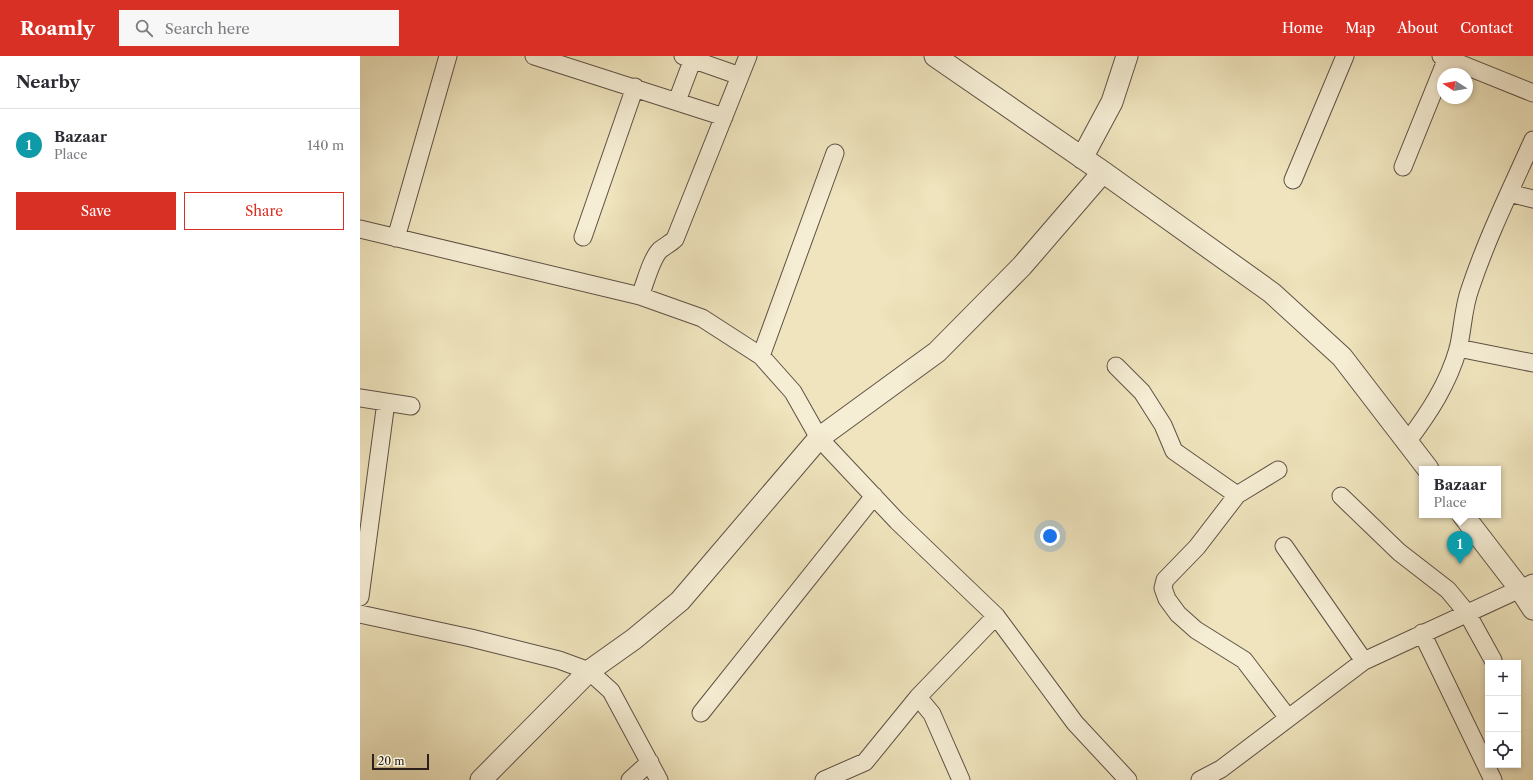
<!DOCTYPE html>
<meta charset="utf-8">
<style>
body{margin:0;font-family:"Libre Caslon Text",serif;background:#f7f7f7;color:#2b2b33}
.controls{position:absolute;right:12px;bottom:12px;display:grid;overflow:hidden;border-radius:0px;box-shadow:0 2px 6px #0003}
.controls button{width:36px;height:36px;display:grid;place-items:center;padding:0;border:0;border-bottom:1px solid #e1e1e2;background:#fff;color:#2b2b33;font:20px sans-serif}
.compass{position:absolute;left:1077px;top:12px;width:36px;height:36px;border-radius:50%;background:#fff;box-shadow:0 2px 6px #0003;rotate:281deg}
.scale{position:absolute;left:12px;bottom:10px;width:57px;box-sizing:border-box;padding-left:4px;border:2px solid #2d201b;border-top:0;font-size:11px;line-height:14px;white-space:nowrap;color:#2d201b;-webkit-text-stroke:3px #f5edd4;paint-order:stroke}
.you{position:absolute;left:690px;top:480px;width:14px;height:14px;margin:-10px;border:3px solid #fff;border-radius:50%;background:#1a73e8;box-shadow:0 0 0 6px #1a73e833}
.badge{display:grid;place-items:center;width:26px;height:26px;border-radius:50%;background:#d93025;color:#fff;font-size:13px;font-weight:700}
.pin{position:absolute;translate:-50% -33px;filter:drop-shadow(0 1px 2px #0008)}
.pin::after{content:'';position:absolute;top:21px;width:14px;height:12px;background:inherit;clip-path:polygon(0 0,100% 0,50% 100%)}
.popup{position:absolute;left:1059px;top:410px;width:82px;height:52px;box-sizing:border-box;display:grid;place-content:center;border-radius:0px;background:#fff;filter:drop-shadow(0 1px 3px #0005);font-size:13px;white-space:nowrap;color:#7c7c81}
.popup b{font-size:15px;color:#2b2b33}
.popup::after{content:'';position:absolute;left:50%;top:100%;margin-left:-8px;border:8px solid transparent;border-top-color:#fff}
.list{margin:0;padding:0;list-style:none}
h2{display:flex;justify-content:space-between;align-items:center;height:52px;margin:0;padding:0 16px;font-size:17px}
h2 small{font-size:13px;font-weight:400;color:#7c7c81}
.list li{display:grid;grid-template-columns:26px 1fr auto;gap:12px;align-items:center;box-sizing:border-box;height:72px;padding:0 16px;border-top:1px solid #e1e1e2}
.list b{display:block;font-size:15px;white-space:nowrap}
.list p{margin:0;font-size:13px;white-space:nowrap;color:#7c7c81}
.list em{font-size:13px;font-style:normal;color:#7c7c81}
.actions{display:flex;gap:8px;padding:12px 16px}
.actions a{flex:1;padding:9px 0;border:1px solid #d93025;border-radius:0px;text-align:center;font-size:14px;color:#d93025}
.actions .main{background:#d93025;color:#fff}
.icon{flex:none;width:22px;height:22px;fill:none;stroke:currentColor;stroke-width:2;stroke-linecap:round;stroke-linejoin:round}
.map{position:relative;flex:none;width:1173px;height:724px;overflow:hidden}
header{display:flex;align-items:center;gap:24px;box-sizing:border-box;height:56px;padding:0 20px;background:#d93025;color:#fff}
header strong{font-size:19px}
nav{display:flex;gap:22px;margin-inline-start:auto;font-size:14px}
.search{width:280px;height:36px;background:#f7f7f7;display:flex;align-items:center;gap:10px;box-sizing:border-box;padding:0 14px;border-radius:0px;color:#7c7c81;font-size:15px}
main{display:flex}
aside{flex:1;background:#fff}
.map>svg:first-child{display:block}
.lines{fill:none;stroke-linecap:round;stroke-linejoin:round}
.minor-casing{stroke:#5e5144;stroke-width:19}
.tertiary-casing{stroke:#5e5144;stroke-width:23}
.minor{stroke:#f5edd4;stroke-width:17}
.tertiary{stroke:#f5edd4;stroke-width:21}
</style>
<header>
<strong>Roamly</strong>
<div class="search"><svg class="icon" aria-label="search" viewBox="0 0 24 24"><circle cx="10" cy="10" r="6"/><path d="M15 15l6 6"/></svg>Search here</div>
<nav><a>Home</a><a>Map</a><a>About</a><a>Contact</a></nav>
</header>
<main>
<aside>
<h2>Nearby<small></small></h2>
<ul class="list">
<li><span class="badge" style="background:#0f9aa8">1</span><div><b>Bazaar</b><p>Place</p></div><em>140 m</em></li>
</ul>
<div class="actions"><a class="main">Save</a><a>Share</a></div>
</aside>
<div class="map">
<svg width="1173" height="724" viewBox="0 0 1173 724">
<rect width="100%" height="100%" fill="#efe4bd"/>
<filter id="stains"><feTurbulence type="fractalNoise" baseFrequency=".005" numOctaves="4"/><feColorMatrix values="0 0 0 0 .2 0 0 0 0 .09 0 0 0 0 .02 0 0 0 .5 -.17"/></filter>
<radialGradient id="worn" r=".72"><stop offset=".6" stop-color="#630" stop-opacity="0"/><stop offset="1" stop-color="#630" stop-opacity=".3"/></radialGradient>
<g class="lines">
<defs>
<path id="minor" d="M174,0L364,61
M323,0L380,20
M1081,0L1173,37
M317,45L334,0
M1043,111L1087,2
M933,124L985,0
M1149,137L1173,143
M0,173L280,240L342,262L401,300L433,336L459,382L537,465L636,560L715,667L768,724
M223,181L275,31
M36,182L88,0
M280,240C285,228 291,203 300,194C305,190 311,187 315,183L388,0
M1098,292L1173,307
M401,300L475,97
M756,310L782,336L803,369L814,395L877,439
M0,342L51,350
M1047,386C1069,357 1088,328 1098,293C1103,273 1103,252 1110,233C1127,182 1151,133 1173,84
M918,414L877,439L837,491L805,524L803,532L807,543L818,558L836,574L884,604L928,662
M981,440L1039,496L1088,534L1107,557L1133,604
M924,490L1004,605
M0,541L26,346
M0,558L111,582L199,604L229,615L251,635L299,724
M1062,577L1133,724
M558,641L572,658L601,724
M341,657L514,440
M270,724L290,706
M464,724L505,706L558,641L636,560
M840,724L861,713L1004,605L1173,527"/>
<path id="tertiary" d="M575,0L743,116L912,237L982,301L1068,413
M722,102L752,46L767,0
M1103,459L1160,533L1173,553
M121,724L229,615L274,583L320,545L459,382L577,296L662,210L743,116"/>
</defs>
<use href="#minor" class="minor-casing"/>
<use href="#tertiary" class="tertiary-casing"/>
<use href="#minor" class="minor"/>
<use href="#tertiary" class="tertiary"/>
</g>
<rect width="100%" height="100%" filter="url(#stains)"/>
<rect width="100%" height="100%" fill="url(#worn)"/>
</svg>
<div class="controls">
<button>+</button>
<button>−</button>
<button><svg class="icon" aria-label="locate" viewBox="0 0 24 24"><circle cx="12" cy="12" r="6"/><path d="M12 2v4M12 18v4M2 12h4M18 12h4"/></svg></button>
</div>
<svg class="compass" viewBox="-18 -18 36 36"><path d="M0-13l5 13h-10z" fill="#e53935"/><path d="M0 13l5-13h-10z" fill="#7c7c81"/></svg>
<div class="scale">20 m</div>
<div class="you"></div>
<div class="pin badge" style="left:1100px;top:508px;background:#0f9aa8">1</div>
<div class="popup"><b>Bazaar</b>Place</div>
</div>
</main>
